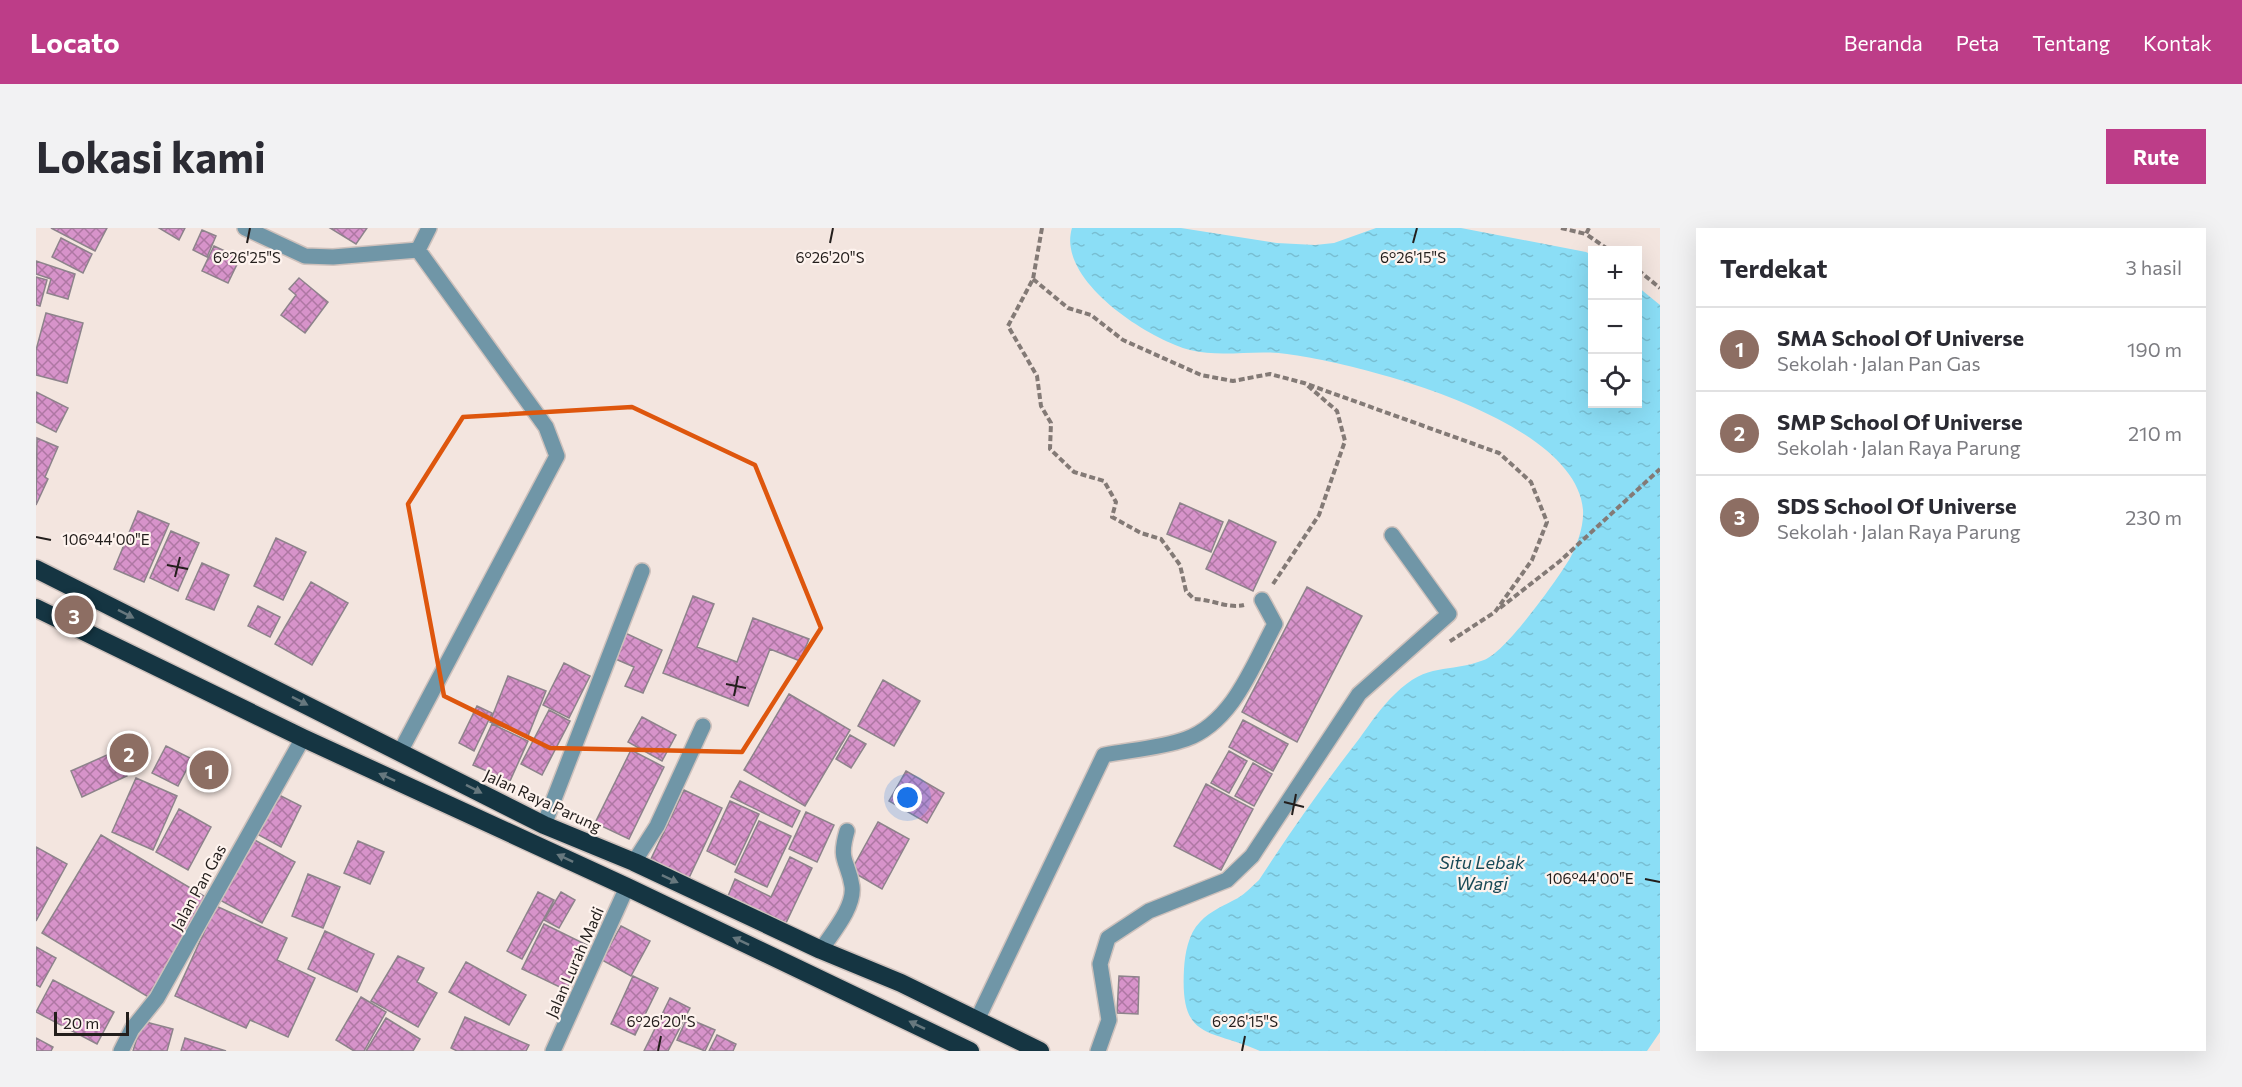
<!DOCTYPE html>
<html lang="id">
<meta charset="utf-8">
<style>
body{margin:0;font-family:Commissioner,sans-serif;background:#f2f2f3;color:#2b2b33}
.controls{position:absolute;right:18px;top:18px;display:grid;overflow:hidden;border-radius:0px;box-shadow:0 6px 24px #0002}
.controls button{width:54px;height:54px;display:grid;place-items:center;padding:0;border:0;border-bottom:2px solid #e1e1e2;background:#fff;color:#2b2b33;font:30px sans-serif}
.scale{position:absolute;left:18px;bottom:15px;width:75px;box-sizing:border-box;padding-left:6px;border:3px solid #231e1c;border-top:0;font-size:16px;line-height:21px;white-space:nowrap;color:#231e1c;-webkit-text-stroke:4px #fef3ee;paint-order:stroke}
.you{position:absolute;left:872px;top:570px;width:21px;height:21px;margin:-15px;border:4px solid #fff;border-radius:50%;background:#1a73e8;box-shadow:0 0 0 9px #1a73e833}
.badge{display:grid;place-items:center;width:39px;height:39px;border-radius:50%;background:#bd3d88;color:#fff;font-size:20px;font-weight:700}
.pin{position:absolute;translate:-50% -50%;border:3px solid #fff;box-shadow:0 2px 6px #0006}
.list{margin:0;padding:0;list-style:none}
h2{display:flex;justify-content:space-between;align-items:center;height:78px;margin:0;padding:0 24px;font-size:26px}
h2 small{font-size:20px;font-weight:400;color:#7c7c81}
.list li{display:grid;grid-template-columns:39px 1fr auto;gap:18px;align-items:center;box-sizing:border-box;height:84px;padding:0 24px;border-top:2px solid #e1e1e2}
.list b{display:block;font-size:22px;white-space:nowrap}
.list p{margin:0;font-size:20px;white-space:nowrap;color:#7c7c81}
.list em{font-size:20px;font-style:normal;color:#7c7c81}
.icon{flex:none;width:33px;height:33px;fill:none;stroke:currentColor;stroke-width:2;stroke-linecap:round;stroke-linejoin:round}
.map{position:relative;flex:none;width:1624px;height:823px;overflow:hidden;border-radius:0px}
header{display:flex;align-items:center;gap:36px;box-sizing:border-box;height:84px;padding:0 30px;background:#bd3d88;color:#fff}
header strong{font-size:28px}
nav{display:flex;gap:33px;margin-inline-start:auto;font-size:21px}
.intro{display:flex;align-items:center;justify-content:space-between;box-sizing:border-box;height:144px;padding:0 36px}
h1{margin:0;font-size:42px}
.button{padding:15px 27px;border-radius:0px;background:#bd3d88;color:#fff;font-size:21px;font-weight:700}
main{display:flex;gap:36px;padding:0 36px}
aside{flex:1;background:#fff;border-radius:0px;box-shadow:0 6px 24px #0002}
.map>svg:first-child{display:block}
.water{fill:url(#water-ripples)}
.building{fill:url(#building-cross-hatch);stroke:#8d838b;stroke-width:1.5}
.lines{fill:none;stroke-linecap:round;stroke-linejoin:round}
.lane-casing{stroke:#cec1bc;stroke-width:18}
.street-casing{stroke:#cec1bc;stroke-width:18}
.highway-casing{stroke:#cec1bc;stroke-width:21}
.path{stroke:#837a76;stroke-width:4;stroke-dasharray:6 3;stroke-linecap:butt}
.lane{stroke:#7096a7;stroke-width:15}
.street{stroke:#7096a7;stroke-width:15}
.highway{stroke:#153542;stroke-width:18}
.oneway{fill:#67787e}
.marked{fill:none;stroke:#de560d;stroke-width:4.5;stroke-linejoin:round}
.ticks{fill:none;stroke:#231e1c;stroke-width:2}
.labels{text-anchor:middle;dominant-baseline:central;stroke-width:4.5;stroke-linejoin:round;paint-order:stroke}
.street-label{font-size:16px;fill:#231e1c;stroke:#fef3ee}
.water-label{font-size:18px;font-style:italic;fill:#194a57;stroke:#fef3ee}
.ticks-label{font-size:15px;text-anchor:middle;fill:#231e1c;stroke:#fef3ee;stroke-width:4.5;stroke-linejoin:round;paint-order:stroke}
</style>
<header>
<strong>Locato</strong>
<nav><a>Beranda</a><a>Peta</a><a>Tentang</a><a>Kontak</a></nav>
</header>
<div class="intro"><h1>Lokasi kami</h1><a class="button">Rute</a></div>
<main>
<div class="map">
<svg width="1624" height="823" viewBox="0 0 1624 823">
<defs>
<pattern id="water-ripples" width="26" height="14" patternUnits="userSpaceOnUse" patternTransform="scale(1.5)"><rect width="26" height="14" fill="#8bdef6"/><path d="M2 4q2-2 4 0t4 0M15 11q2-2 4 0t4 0" fill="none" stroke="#78bed2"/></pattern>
<pattern id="building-cross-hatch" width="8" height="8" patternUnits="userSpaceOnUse" patternTransform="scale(1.5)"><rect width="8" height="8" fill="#d793ca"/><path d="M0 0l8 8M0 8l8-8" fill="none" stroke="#ae77a3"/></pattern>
</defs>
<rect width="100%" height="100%" fill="#f3e5df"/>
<path class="water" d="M1036,0H1145L1241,15L1279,17L1298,15L1340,0H1425L1550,24L1556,27V176H1602V59L1624,77V804L1611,823H1224C1172,800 1144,813 1148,741C1149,726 1152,706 1164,694C1174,683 1189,677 1202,670C1210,665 1216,658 1223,652C1254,604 1288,556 1323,511C1334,496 1345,479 1359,466C1392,433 1411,446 1448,432C1470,424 1520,353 1533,332C1541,318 1548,298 1547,282C1540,191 1326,136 1251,126C1218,121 1187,130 1154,122C1112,111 1020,52 1036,0Z"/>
<path class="building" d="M15,0H71L59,23Z
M123,0H149L143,12Z
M294,0H331L320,16Z
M166,2L180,8L171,29L157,22Z
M25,10L56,26L47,45L16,29Z
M178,18L204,30L192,55L166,43Z
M0,33L39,46L32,71L11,65L15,51L0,46Z
M0,49L11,52L4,78L0,77Z
M263,50L292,74L269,105L245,87L260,67L253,61Z
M10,85L47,95L31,155L0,147V122Z
M0,164L32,180L20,204L0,194Z
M1,210L22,219L9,249L12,251L0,277Z
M1144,275L1187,294L1175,324L1131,306Z
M102,283L133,296L108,354L78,341Z
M1193,292L1240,314L1217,363L1170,341Z
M135,303L163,315L142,363L114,350Z
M240,310L270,324L247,372L218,358Z
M166,335L193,347L178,382L150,371Z
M275,354L312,375L276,437L239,416Z
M1271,359L1326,388L1261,514L1206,484Z
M657,368L678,376L661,419L701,434L717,390L773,411L764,433L734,421L712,478L627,445Z
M222,378L244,389L234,409L212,398Z
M587,404L626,422L607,465L589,458L598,439L575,429Z
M528,435L554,448L533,490L507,477Z
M472,448L510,463L492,508L454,494Z
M847,452L884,473L858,518L822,498Z
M753,466L814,502L769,578L708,542Z
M441,478L456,485L438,523L423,515Z
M513,482L534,493L506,547L485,536Z
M606,489L640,507L626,533L592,514Z
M1207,492L1252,516L1237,543L1193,519Z
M456,496L492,513L474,553L437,537Z
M814,507L830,516L815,540L800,531Z
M130,518L156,531L142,558L116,545Z
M595,522L628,539L593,611L559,595Z
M80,523L91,548L46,569L35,543Z
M1193,523L1211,533L1193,565L1175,555Z
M1217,535L1236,546L1218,578L1199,568Z
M870,543L908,565L891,595L853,573Z
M100,550L141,568L117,622L76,604Z
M704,553L764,583L756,599L695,569Z
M1170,556L1217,581L1185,642L1138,618Z
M648,562L686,580L652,652L614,633Z
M241,566L265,578L245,619L221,606Z
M694,573L723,586L699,637L671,623Z
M143,581L175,599L152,642L120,624Z
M770,584L798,597L781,634L753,621Z
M723,593L755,608L731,659L699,644Z
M842,594L873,611L846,661L815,643Z
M65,607L173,671L114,770L6,705Z
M215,610L259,634L226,695L182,671Z
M322,613L348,624L334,656L308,645Z
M0,619L31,636L0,693Z
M754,629L776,640L750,695L692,668L699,651L735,669Z
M272,646L304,659L287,700L256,688Z
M502,664L518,672L486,731L471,723Z
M525,664L539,672L523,700L508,692Z
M180,678L251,710L241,732L279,750L252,809L214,792L210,800L139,768Z
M508,696L551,717L530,762L486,741Z
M585,698L614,713L595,748L566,732Z
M289,703L338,726L321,764L272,741Z
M0,719L20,730L4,759L0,757Z
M362,728L388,740L381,754L401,765L382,799L335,773Z
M430,734L490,767L473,797L413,764Z
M597,748L622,760L599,807L575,796Z
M1083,748L1103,749L1102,786L1081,785Z
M17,752L78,784L61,816L0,784Z
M325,769L350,784L328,823H318L300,812Z
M634,770L654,780L632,823H608Z
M429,789L493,817L490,823H421L415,820Z
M350,790L384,811L377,823H330Z
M651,790L679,802L669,823L641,812Z
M106,793L137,801L131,823H97Z
M681,807L700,816L697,823H673Z
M0,810L17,819L15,823H0Z
M149,810L190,823H145Z"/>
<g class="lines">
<defs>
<path id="lane" d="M209,0L269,28L297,29L382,22
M941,792L1068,527C1095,522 1125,520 1150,511C1197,494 1217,437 1239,396L1226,372
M1062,823L1073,792L1064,736L1072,710L1113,683L1191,652L1216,628L1323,466L1413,386L1356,307"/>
<path id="street" d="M364,524L521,228L510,199L382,22L393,0
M508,597L606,343
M598,634L621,598L667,498
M785,722C796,705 819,679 816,658C812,632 802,634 811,603
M85,823L96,801L121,770L267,510
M517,823L591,659"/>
<path id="highway" d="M0,341L508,597L598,634L785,722L865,755L1004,823
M0,380L267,510L591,659L934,823"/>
</defs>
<use href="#lane" class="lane-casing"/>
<use href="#street" class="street-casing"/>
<use href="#highway" class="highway-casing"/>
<path class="path" d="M1006,0L997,51L972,98L1001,148L1005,178L1015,195L1014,221L1038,244L1068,253L1080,274L1076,289L1105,305L1125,311L1144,337L1150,363L1158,371C1175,371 1192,381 1208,377
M1525,0L1550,6
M1553,0L1550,6L1573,22
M1602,42L1624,60
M997,51L1032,80L1055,87L1087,112L1165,147L1197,153L1234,146L1268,155L1463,225L1495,254L1511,294L1496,332L1459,384L1413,414
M1237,356L1283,287L1309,213L1301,183L1271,157
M1464,380L1524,333L1624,241"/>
<use href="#lane" class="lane"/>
<use href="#street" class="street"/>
<use href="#highway" class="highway"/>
</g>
<defs><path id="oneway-solid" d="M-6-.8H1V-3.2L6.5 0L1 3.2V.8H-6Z" transform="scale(1.5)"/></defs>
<g class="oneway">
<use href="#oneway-solid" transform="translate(90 386) rotate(27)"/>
<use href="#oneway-solid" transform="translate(264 473) rotate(27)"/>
<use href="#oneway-solid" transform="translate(351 549) rotate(-155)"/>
<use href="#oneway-solid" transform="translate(438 561) rotate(27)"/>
<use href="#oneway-solid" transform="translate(529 630) rotate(-155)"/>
<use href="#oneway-solid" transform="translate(634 651) rotate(25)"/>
<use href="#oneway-solid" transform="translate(705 713) rotate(-155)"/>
<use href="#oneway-solid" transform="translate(881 797) rotate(-154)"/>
</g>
<path class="marked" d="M596,179L719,237L785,400L706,524L514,520L408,468L372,276L427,189Z"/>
<path class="ticks" d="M211,15L214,0M794,15L797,0M1377,15L1381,0M0,309L15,312M131,337L152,341M139,349L144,329M690,456L710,460M698,468L702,448M1248,574L1268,579M1256,587L1260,566M1609,651L1624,654M622,823L625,808M1206,823L1209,808"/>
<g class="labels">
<g class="street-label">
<text transform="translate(507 572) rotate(25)">Jalan Raya Parung</text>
<text transform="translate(162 659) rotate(-61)">Jalan Pan Gas</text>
<text transform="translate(538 734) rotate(-66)">Jalan Lurah Madi</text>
</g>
<g class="water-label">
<text x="1446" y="634">Situ Lebak<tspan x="1446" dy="21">Wangi</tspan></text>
</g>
</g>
<g class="ticks-label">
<text x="211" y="35">6°26'25"S</text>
<text x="794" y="35">6°26'20"S</text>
<text x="1377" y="35">6°26'15"S</text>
<text x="70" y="317">106°44'00"E</text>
<text x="1554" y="656">106°44'00"E</text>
<text x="625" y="799">6°26'20"S</text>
<text x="1209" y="799">6°26'15"S</text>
</g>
</svg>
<div class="controls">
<button>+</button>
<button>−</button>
<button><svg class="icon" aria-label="locate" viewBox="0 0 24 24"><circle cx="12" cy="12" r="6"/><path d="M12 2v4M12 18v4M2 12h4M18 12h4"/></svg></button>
</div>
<div class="scale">20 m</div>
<div class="you"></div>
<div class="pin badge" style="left:173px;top:542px;background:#8d6e63">1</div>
<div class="pin badge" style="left:93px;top:525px;background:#8d6e63">2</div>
<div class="pin badge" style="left:38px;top:387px;background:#8d6e63">3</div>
</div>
<aside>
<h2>Terdekat<small>3 hasil</small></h2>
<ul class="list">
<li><span class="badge" style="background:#8d6e63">1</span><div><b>SMA School Of Universe</b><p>Sekolah · Jalan Pan Gas</p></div><em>190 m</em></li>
<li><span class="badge" style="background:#8d6e63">2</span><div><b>SMP School Of Universe</b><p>Sekolah · Jalan Raya Parung</p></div><em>210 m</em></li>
<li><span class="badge" style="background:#8d6e63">3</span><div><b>SDS School Of Universe</b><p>Sekolah · Jalan Raya Parung</p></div><em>230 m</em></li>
</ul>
</aside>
</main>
